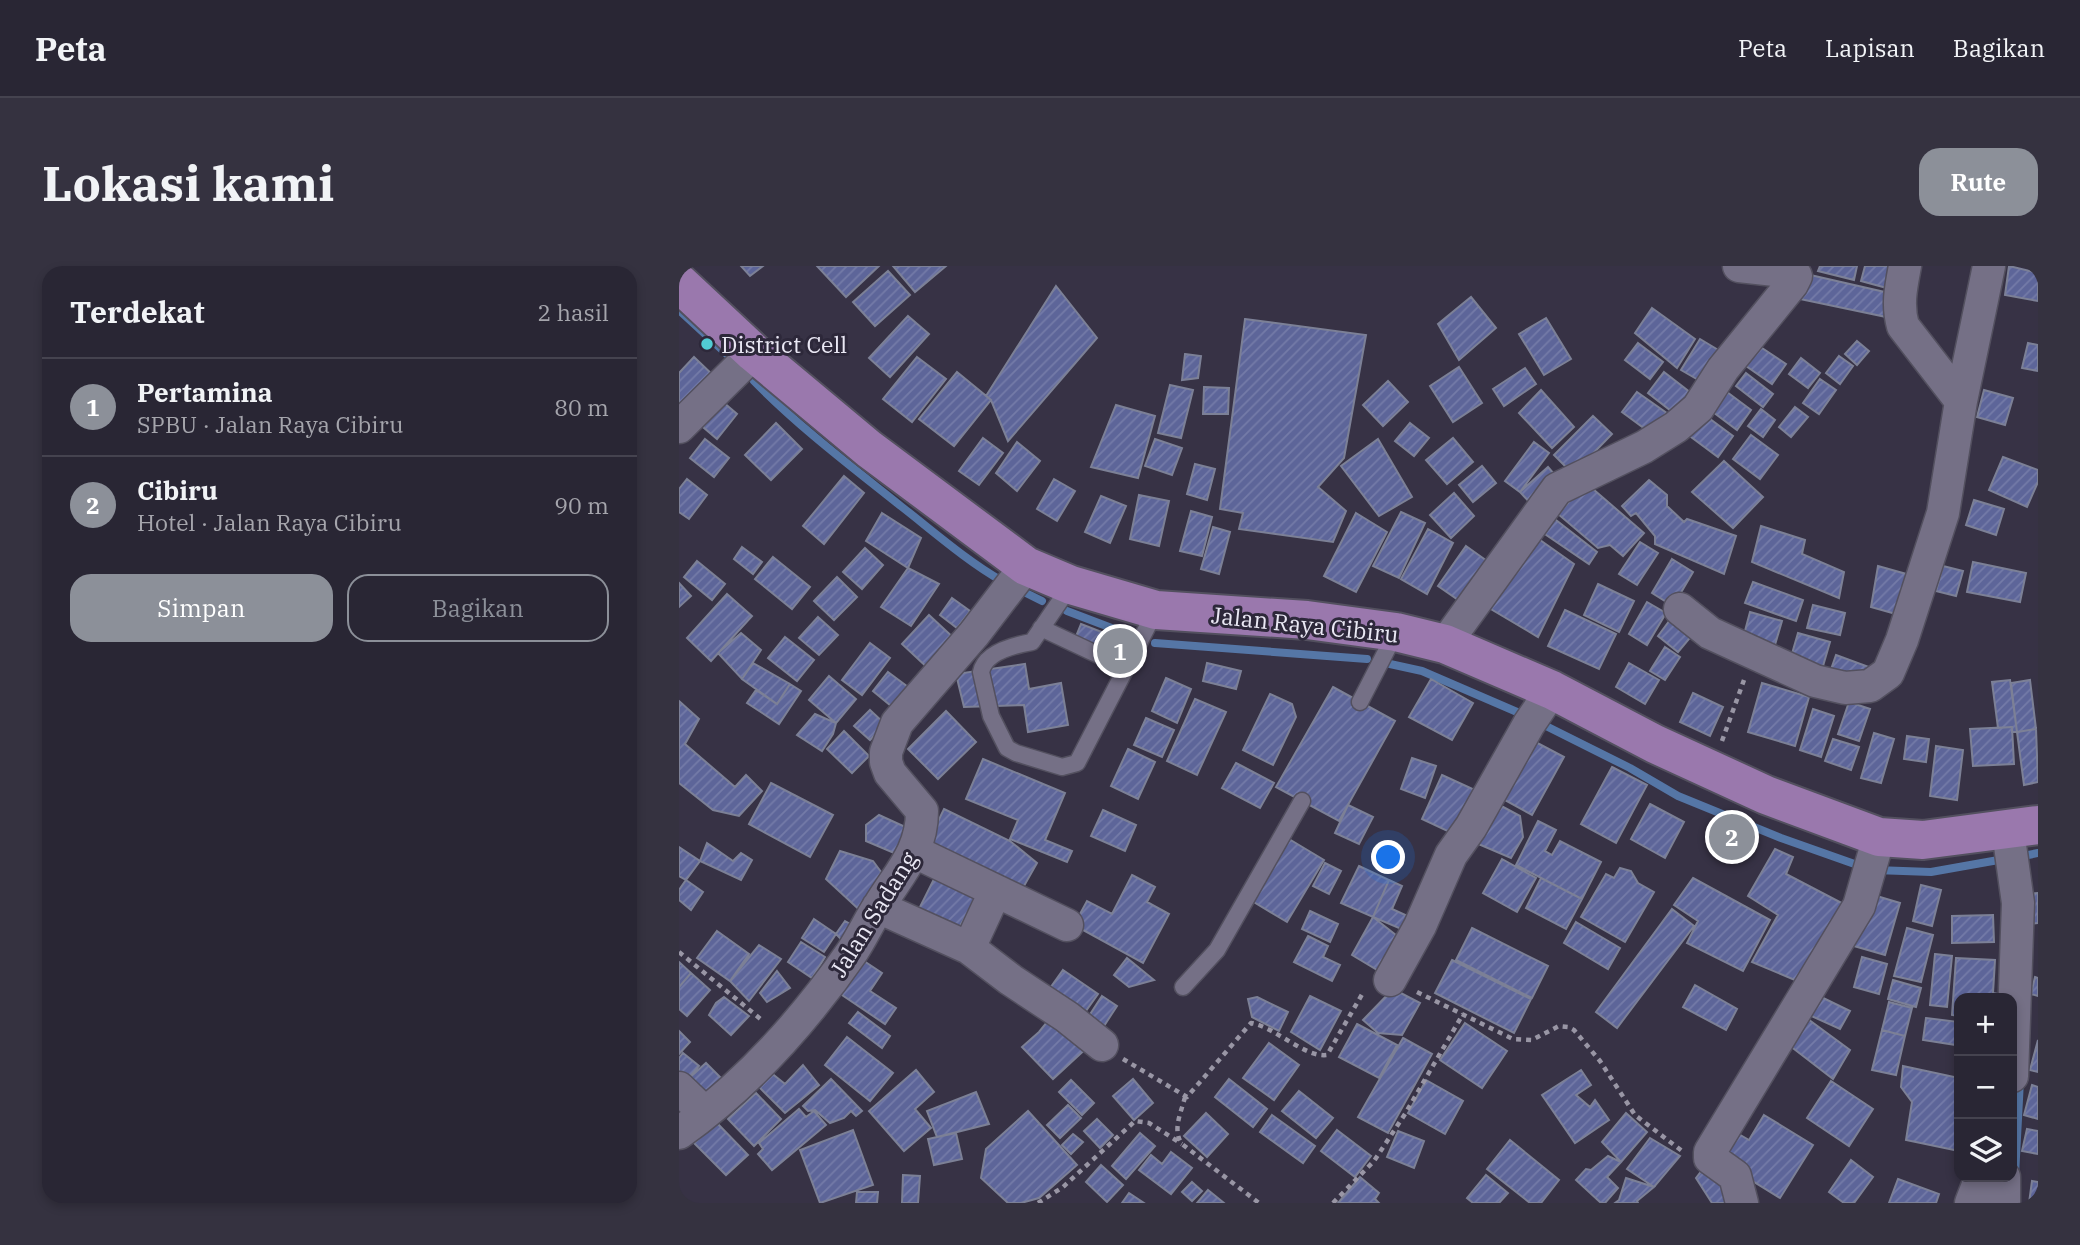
<!DOCTYPE html>
<html lang="id">
<meta charset="utf-8">
<style>
body{margin:0;font-family:"IBM Plex Serif",serif;background:#353240;color:#f1f3f6}
.controls{position:absolute;right:21px;bottom:21px;display:grid;overflow:hidden;border-radius:14px;box-shadow:0 4px 10px #0003}
.controls button{width:63px;height:63px;display:grid;place-items:center;padding:0;border:0;border-bottom:2px solid #45434f;background:#292634;color:#f1f3f6;font:35px sans-serif}
.you{position:absolute;left:710px;top:592px;width:24px;height:24px;margin:-18px;border:5px solid #fff;border-radius:50%;background:#1a73e8;box-shadow:0 0 0 10px #1a73e833}
.badge{display:grid;place-items:center;width:46px;height:46px;border-radius:50%;background:#8c9099;color:#fff;font-size:23px;font-weight:700}
.pin{position:absolute;translate:-50% -50%;border:4px solid #fff;box-shadow:0 2px 7px #0006}
.list{margin:0;padding:0;list-style:none}
h2{display:flex;justify-content:space-between;align-items:center;height:91px;margin:0;padding:0 28px;font-size:30px}
h2 small{font-size:23px;font-weight:400;color:#a5a5ac}
.list li{display:grid;grid-template-columns:46px 1fr auto;gap:21px;align-items:center;box-sizing:border-box;height:98px;padding:0 28px;border-top:2px solid #45434f}
.list b{display:block;font-size:26px;white-space:nowrap}
.list p{margin:0;font-size:23px;white-space:nowrap;color:#a5a5ac}
.list em{font-size:23px;font-style:normal;color:#a5a5ac}
.actions{display:flex;gap:14px;padding:21px 28px}
.actions a{flex:1;padding:16px 0;border:2px solid #8c9099;border-radius:21px;text-align:center;font-size:24px;color:#8c9099}
.actions .main{background:#8c9099;color:#fff}
.icon{flex:none;width:38px;height:38px;fill:none;stroke:currentColor;stroke-width:2;stroke-linecap:round;stroke-linejoin:round}
.map{position:relative;flex:none;width:1359px;height:937px;overflow:hidden;border-radius:21px}
header{display:flex;align-items:center;gap:42px;box-sizing:border-box;height:98px;padding:0 35px;background:#292634;border-bottom:2px solid #45434f}
header strong{font-size:33px}
nav{display:flex;gap:38px;margin-inline-start:auto;font-size:24px}
.intro{display:flex;align-items:center;justify-content:space-between;box-sizing:border-box;height:168px;padding:0 42px}
h1{margin:0;font-size:49px}
.button{padding:18px 32px;border-radius:21px;background:#8c9099;color:#fff;font-size:24px;font-weight:700}
main{display:flex;gap:42px;padding:0 42px}
aside{flex:1;background:#292634;border-radius:21px;box-shadow:0 4px 10px #0003}
.map>svg:first-child{display:block}
.lines{fill:none;stroke-linecap:round;stroke-linejoin:round}
.stream{stroke:#5576a6;stroke-width:8}
.building{fill:url(#building-hatch);stroke:#7c8096;stroke-width:2}
.service-casing{stroke:#53505f;stroke-width:19}
.minor-casing{stroke:#53505f;stroke-width:35}
.trunk-casing{stroke:#53505f;stroke-width:42}
.path{stroke:#9996a5;stroke-width:4.5;stroke-dasharray:5 5;stroke-linecap:butt}
.service{stroke:#757086;stroke-width:16}
.minor{stroke:#757086;stroke-width:32}
.trunk{stroke:#9a78ad;stroke-width:38}
.poi-dot{fill:#51ccd3;stroke:#2d283a;stroke-width:2.5}
.labels{text-anchor:middle;dominant-baseline:central;stroke-width:6;stroke-linejoin:round;paint-order:stroke}
.poi-label{font-size:23px;fill:#eae8f4;stroke:#2d283a;text-anchor:start}
.street-label{font-size:23px;fill:#eae8f4;stroke:#2d283a}
</style>
<header>
<strong>Peta</strong>
<nav><a>Peta</a><a>Lapisan</a><a>Bagikan</a></nav>
</header>
<div class="intro"><h1>Lokasi kami</h1><a class="button">Rute</a></div>
<main>
<aside>
<h2>Terdekat<small>2 hasil</small></h2>
<ul class="list">
<li><span class="badge">1</span><div><b>Pertamina</b><p>SPBU · Jalan Raya Cibiru</p></div><em>80 m</em></li>
<li><span class="badge">2</span><div><b>Cibiru</b><p>Hotel · Jalan Raya Cibiru</p></div><em>90 m</em></li>
</ul>
<div class="actions"><a class="main">Simpan</a><a>Bagikan</a></div>
</aside>
<div class="map">
<svg width="1359" height="937" viewBox="0 0 1359 937">
<defs>
<pattern id="building-hatch" width="6" height="6" patternUnits="userSpaceOnUse" patternTransform="scale(1.75)"><rect width="6" height="6" fill="#5d6599"/><path d="M-1 1l2-2M0 6l6-6M5 7l2-2" fill="none" stroke="#747ba8"/></pattern>
</defs>
<rect width="100%" height="100%" fill="#373245"/>
<g class="lines">
<path class="stream" d="M0,44L51,91
M75,115C120,161 173,201 223,241C255,266 288,295 323,315
M339,323L363,335
M388,345L451,369
M476,377L688,393
M711,398L743,405L845,449
M861,457L951,502L999,530L1102,572L1184,601
M1339,591L1359,587
M1196,604L1252,606L1325,593
M1336,910L1341,814"/>
</g>
<path class="building" d="M62,0H84L71,10Z
M138,0H200L167,31Z
M214,0H267L236,26Z
M1141,0H1178L1175,14L1139,5Z
M1186,0H1222L1215,24L1182,15Z
M1330,0L1359,7V35L1326,29Z
M209,5L231,29L196,60L174,36Z
M1127,8L1219,29L1212,52L1121,33Z
M377,20L418,72L329,175L312,134L307,130Z
M792,31L817,62L780,94L759,58Z
M973,42L1016,73L998,102L956,67Z
M229,50L250,68L211,111L190,92Z
M867,52L892,93L865,109L840,68Z
M566,53L687,69L665,192L639,221L667,245L654,276L560,263L564,247L541,243Z
M1021,73L1046,88L1028,119L1002,104Z
M1178,75L1190,85L1178,99L1166,88Z
M959,77L984,96L971,113L946,94Z
M1349,77L1359,79V105L1343,102Z
M1080,80L1107,98L1093,118L1067,100Z
M506,88L522,90L519,112L503,114Z
M1160,90L1174,100L1161,118L1147,107Z
M15,91L39,114L0,148V107Z
M238,91L267,113L233,156L204,133Z
M1122,92L1141,107L1129,122L1110,108Z
M780,101L803,137L774,156L751,120Z
M846,102L857,118L825,140L814,123Z
M278,106L312,134L275,180L240,153Z
M985,106L1012,127L996,148L969,127Z
M1067,107L1094,128L1084,141L1057,120Z
M1141,113L1157,124L1140,148L1124,137Z
M709,115L729,136L704,160L684,139Z
M491,119L514,124L502,172L479,167Z
M525,121L550,122L549,148H524Z
M862,124L895,161L873,182L840,147Z
M1305,124L1334,132L1326,159L1298,151Z
M958,126L992,150L977,171L943,146Z
M1048,126L1072,144L1058,164L1034,146Z
M44,136L58,148L38,173L24,161Z
M437,139L476,150L459,212L412,201Z
M1116,141L1129,151L1112,171L1100,161Z
M1082,143L1096,154L1084,171L1069,160Z
M1023,147L1054,170L1039,191L1008,168Z
M914,150L933,168L894,208L875,189Z
M97,157L123,183L92,214L66,189Z
M731,157L750,172L735,190L716,175Z
M1072,169L1099,189L1081,213L1054,193Z
M304,172L324,187L300,219L280,205Z
M774,172L794,196L768,218L747,194Z
M26,173L50,192L35,211L11,192Z
M476,173L503,182L493,209L466,200Z
M699,173L733,231L700,250L662,200Z
M338,176L361,195L338,225L317,207Z
M855,176L870,187L841,226L826,215Z
M1324,191L1359,204V216L1348,241L1310,224Z
M1045,195L1084,231L1054,262L1013,226Z
M516,198L536,203L528,234L508,228Z
M803,200L817,217L794,236L780,219Z
M869,201L881,215L853,239L841,226Z
M165,210L185,227L145,278L124,260Z
M8,213L28,229L10,253L0,246V223Z
M375,213L396,225L378,255L358,243Z
M970,214L988,229V240L1005,256L1008,253L1057,270L1045,308L976,278V270L957,247L952,250L943,240Z
M907,217L965,267L944,290L931,279L919,282L879,248Z
M775,227L795,250L772,272L751,249Z
M460,229L490,235L480,280L451,273Z
M422,230L447,240L431,277L406,266Z
M1295,234L1325,243L1317,269L1287,259Z
M512,245L533,251L523,290L501,285Z
M722,246L746,257L720,312L694,300Z
M203,247L242,272L229,302L187,275Z
M677,247L708,266L677,326L645,310Z
M868,247L918,286L910,298L857,262Z
M1082,260L1126,274L1123,288L1165,306L1160,332L1073,296Z
M534,261L551,266L540,308L522,303Z
M749,263L774,277L748,328L722,313Z
M854,269L895,298L859,371L805,339Z
M961,276L979,287L958,319L940,308Z
M787,280L815,300L788,340L759,320Z
M63,281L83,296L74,308L55,293Z
M186,282L204,299L183,323L164,306Z
M94,291L131,321L113,343L76,313Z
M993,293L1014,306L994,340L973,327Z
M18,295L46,318L33,334L5,311Z
M1294,296L1347,307L1341,336L1288,326Z
M1199,300L1238,311L1224,350L1192,341Z
M1264,300L1284,305L1277,330L1257,325Z
M229,302L260,318L232,360L202,341Z
M158,311L178,331L155,354L135,335Z
M1074,316L1124,334L1117,355L1066,337Z
M0,317L12,330L0,341Z
M919,318L955,335L940,366L905,349Z
M48,328L73,350L32,395L8,372Z
M273,332L291,345L278,362L261,349Z
M968,336L987,347L968,379L950,368Z
M1134,339L1166,347L1161,369L1128,362Z
M886,344L937,368L920,403L869,380Z
M1071,346L1103,355L1093,389L1062,380Z
M250,349L278,375L251,404L223,378Z
M994,350L1015,367L999,386L979,370Z
M139,351L159,369L140,389L120,372Z
M402,358L441,373L435,388L396,373Z
M62,367L82,384L63,413L39,387Z
M1119,367L1151,376L1142,407L1110,398Z
M106,371L135,394L118,415L89,392Z
M191,377L211,392L183,429L163,414Z
M986,381L1001,391L986,414L971,405Z
M1157,389L1190,401L1183,420L1150,409Z
M74,397L111,418L98,438L63,413Z
M528,397L562,405L557,423L524,415Z
M950,397L980,414L966,438L937,421Z
M346,398L350,423L382,417L389,459L349,466L345,439L285,441L277,408Z
M209,406L233,424L217,444L194,425Z
M150,410L177,433L157,457L130,434Z
M487,412L512,423L498,457L473,445Z
M752,413L794,437L773,474L730,451Z
M1331,414L1338,466H1333V461L1319,462L1313,416Z
M1351,414L1357,463L1338,466L1332,417Z
M1083,417L1130,431L1116,480L1069,466Z
M111,418L122,425L100,458L68,437L77,424L98,438Z
M654,421L716,455L660,555L597,521Z
M1014,427L1044,441L1031,470L1001,456Z
M591,428L613,438L617,451L594,499L564,484Z
M516,433L547,446L518,509L488,495Z
M0,435L20,453L6,478L56,521L67,509L83,525L60,550L34,544L0,517Z
M1170,436L1191,443L1180,475L1159,468Z
M1134,443L1155,450L1142,491L1121,484Z
M191,444L206,458L191,474L175,460Z
M267,445L297,476L259,513L229,483Z
M136,448L157,457L154,468L143,485L118,469Z
M467,452L495,464L483,491L455,479Z
M1333,461L1335,498L1294,500L1291,463Z
M1357,463L1359,516L1345,519L1338,466Z
M165,465L190,490L173,507L148,483Z
M1195,467L1215,473L1202,517L1182,512Z
M1228,470L1250,473L1247,496L1225,493Z
M847,471L885,491L853,549L815,528Z
M1154,473L1180,481L1172,504L1146,495Z
M1257,480L1284,484L1278,534L1251,530Z
M449,483L476,496L459,533L432,520Z
M733,492L757,500L746,532L722,523Z
M304,493L386,527L366,574L393,585L388,596L331,573L339,554L287,533Z
M557,497L595,517L581,542L543,522Z
M933,501L968,519L937,577L902,558Z
M763,509L798,525L777,569L743,553Z
M92,517L154,549L131,591L70,558Z
M813,535L841,550L844,571L832,592L790,574Z
M971,538L1005,556L986,592L952,573Z
M669,539L694,551L680,578L656,567Z
M265,543L331,575L358,597L341,627L245,584Z
M424,544L457,559L446,585L412,570Z
M200,549L233,564L222,590L187,575V559Z
M859,555L877,564L866,585L873,589L881,575L922,596L903,633L837,599Z
M610,573L645,594L608,656L573,635Z
M28,577L54,595L62,587L73,594L62,614L21,595Z
M0,581L21,595L7,614L0,610Z
M1096,583L1114,591L1107,608L1176,644L1130,720L1073,696L1099,649L1069,630Z
M161,585L194,595L208,614L187,650L147,613Z
M823,593L857,612L838,646L804,627Z
M646,597L662,605L650,628L634,620Z
M680,600L710,614L694,651L662,637Z
M941,602L952,605L959,617L975,626L946,676L902,651L927,608L935,612Z
M453,609L476,621L468,636L490,648L464,697L395,659L408,635L433,648Z
M256,611L298,631L278,665L237,649Z
M862,612L903,633L887,663L847,642Z
M1014,612L1091,654L1064,705L1008,677L1019,655L995,639Z
M7,614L24,626L12,644L0,634V624Z
M710,614L723,620L713,643L733,652L727,665L694,651Z
M1242,619L1262,624L1253,660L1234,655Z
M1359,627V657L1352,658L1348,628Z
M1191,628L1221,637L1206,689L1175,680Z
M993,643L1015,660L938,762L917,746Z
M631,645L659,658L651,676L623,663Z
M1314,649L1315,676L1273,677V650Z
M694,651L722,673L705,708L673,689Z
M135,653L157,668L145,686L123,672Z
M166,655L182,664L173,685L157,668Z
M897,656L941,682L929,703L885,677Z
M793,662L869,700L853,732L777,694Z
M1228,662L1254,669L1242,716L1215,710Z
M38,665L70,688L51,715L18,692Z
M629,670L649,680L644,691L661,699L653,715L615,696Z
M122,676L146,691L133,712L109,696Z
M80,679L102,693L70,735L51,715Z
M1256,688L1273,690L1268,741L1251,739Z
M1183,691L1208,698L1200,728L1175,721Z
M448,692L475,714L450,721L435,709Z
M1277,692L1316,694L1314,727L1329,730L1328,732H1280V750L1273,749Z
M182,693L203,707L191,725L217,742L206,758L160,727Z
M773,694L852,733L835,767L756,727Z
M0,696L12,707L0,721Z
M384,704L419,728L404,749L369,725Z
M98,705L111,722L88,736L81,727Z
M12,707L31,724L8,750L0,743V721Z
M1356,711L1359,712V730L1352,728Z
M1214,714L1242,722L1237,741L1209,733Z
M1016,719L1058,743L1047,764L1004,741Z
M714,723L741,737L723,769L699,767L684,754Z
M1138,729L1171,745L1161,763L1128,748Z
M423,730L438,740L423,763L408,753Z
M631,730L662,745L641,784L612,766Z
M45,731L70,750L52,769L30,749L37,737Z
M578,731L609,746L600,765L573,751L569,733Z
M1210,736L1233,742L1226,770L1203,764Z
M377,745L412,778L374,813L343,781L360,766Z
M179,746L211,770L203,782L170,757Z
M1122,748L1171,784L1154,813L1106,776Z
M1247,752L1280,756L1277,779L1244,774Z
M786,757L828,785L803,822L761,794Z
M678,758L718,779L700,812L660,791Z
M1203,764L1226,770L1217,809L1193,804Z
M0,765L11,776L0,788Z
M168,771L214,807L191,835L146,799Z
M724,772L753,788L709,867L679,851Z
M1359,774V806L1351,804Z
M590,777L620,799L595,834L564,812Z
M4,787L20,800L8,814L0,807V792Z
M27,797L42,812L24,831L8,814Z
M124,799L140,819L106,847L80,821L91,806L106,818Z
M1224,800L1280,812V885L1227,874L1233,836L1222,821Z
M237,804L255,826L236,843L252,862L225,885L190,845Z
M902,804L912,819L897,829L911,841L916,834L930,854L896,877L863,829Z
M152,813L183,845L177,850L172,845L165,852L151,857L136,844L129,845L124,840Z
M454,813L474,837L455,854L434,830Z
M550,813L588,843L574,861L536,831Z
M392,814L415,837L403,849L380,826Z
M747,814L784,835L766,868L729,847Z
M1152,815L1194,843L1170,880L1128,852Z
M1353,819L1359,821V853L1345,849Z
M620,825L654,852L637,872L603,845Z
M297,826L310,858L258,871L248,845Z
M77,827L102,853L75,880L49,853Z
M389,839L402,852L381,872L368,859Z
M120,843L127,851L135,845L147,859L93,904L79,888L84,883L80,877Z
M349,845L398,899L360,932L342,937H329L302,912L307,883Z
M527,847L549,868L528,891L505,870Z
M947,847L968,866L942,896L923,876Z
M593,849L636,880L624,897L581,866Z
M1085,849L1134,879L1101,932L1033,890L1051,863L1070,874Z
M418,853L434,869L421,882L405,865Z
M37,856L69,889L47,909L15,877Z
M1348,863L1359,865V888L1343,885Z
M174,864L194,919L141,937L121,884Z
M658,864L692,890L676,911L642,885Z
M719,865L745,875L735,902L708,891Z
M277,867L283,893L255,899L249,873Z
M461,867L476,880L447,913L433,900Z
M394,868L404,876L392,888L383,879Z
M971,872L1001,890L975,921L948,903Z
M831,874L880,914L862,937H851L808,903Z
M492,886L513,902L492,928L460,904L472,889L483,898Z
M929,890L942,896L928,911L939,922L926,937H922L897,914L907,903L912,904Z
M1172,894L1194,911L1175,937H1165L1150,926Z
M422,899L444,919L428,936L407,916Z
M1024,903L1054,926V937H1033L1017,912Z
M224,909L241,910L239,937H223Z
M807,909L829,927L820,937H794L788,932Z
M681,911L700,927L696,933L700,937H659Z
M947,912L975,921L958,935L959,937H936L940,934Z
M1219,913L1260,928L1257,937H1210Z
M1353,915L1359,916V937H1350Z
M513,916L523,925L513,935L503,926Z
M529,924L545,937H518Z
M178,926H199L198,937H177Z
M450,927L465,937H443Z"/>
<g class="lines">
<defs>
<path id="service" d="M392,319L353,376C336,379 306,386 302,406L312,450L328,482L337,487L383,501L398,497L477,344
M362,362L447,402
M681,436L717,366
M504,721L538,684L623,535"/>
<path id="minor" d="M1226,0C1222,21 1218,39 1224,60L1282,135
M0,161L75,87
M1001,343L1031,367L1136,415L1166,422L1191,420L1209,407L1223,374L1264,247L1282,135L1310,0
M766,378L878,223L965,181L997,161L1019,142L1044,103L1113,18L1117,10L1113,6L1060,0
M1329,565L1339,637L1333,810
M236,586L388,659
M199,641L290,682L332,714L388,751L423,779
M290,682L316,626
M711,714L741,660L772,589L792,561L850,458L873,424
M0,822L26,847
M0,867C69,818 125,755 173,686C183,671 190,655 200,640C220,607 243,586 243,545L211,507L207,496V486L218,457L295,368L347,300
M1063,937L1056,910L1031,892V886L1180,640L1200,571
M1292,937L1302,911
M1325,937V911"/>
<path id="trunk" d="M0,17L75,87L190,183L347,300L392,319L477,344L628,354L717,366L766,378L873,424L976,478L1087,529L1200,571L1244,574L1359,559"/>
</defs>
<use href="#service" class="service-casing"/>
<use href="#minor" class="minor-casing"/>
<use href="#trunk" class="trunk-casing"/>
<path class="path" d="M1043,475L1065,414
M0,686L84,755
M738,726L834,773L853,774L880,760L889,761L895,764L921,795L956,849L1003,885
M444,793L508,831L572,757C596,761 626,792 648,789L685,725
M506,831C502,847 493,864 503,878L580,937
M359,937L384,921L456,855L470,857L503,878
M654,937L695,895L726,848L784,748"/>
<use href="#service" class="service"/>
<use href="#minor" class="minor"/>
<use href="#trunk" class="trunk"/>
</g>
<circle class="poi-dot" cx="28" cy="78" r="7"/>
<g class="labels">
<g class="poi-label">
<text x="42" y="78">District Cell</text>
</g>
<g class="street-label">
<text transform="translate(626 358) rotate(6)">Jalan Raya Cibiru</text>
<text transform="translate(194 648) rotate(-58)">Jalan Sadang</text>
</g>
</g>
</svg>
<div class="controls">
<button>+</button>
<button>−</button>
<button><svg class="icon" aria-label="layers" viewBox="0 0 24 24"><path d="M12 4l9 5-9 5-9-5zM3 14l9 5 9-5"/></svg></button>
</div>
<div class="you"></div>
<div class="pin badge" style="left:441px;top:385px">1</div>
<div class="pin badge" style="left:1053px;top:571px">2</div>
</div>
</main>
